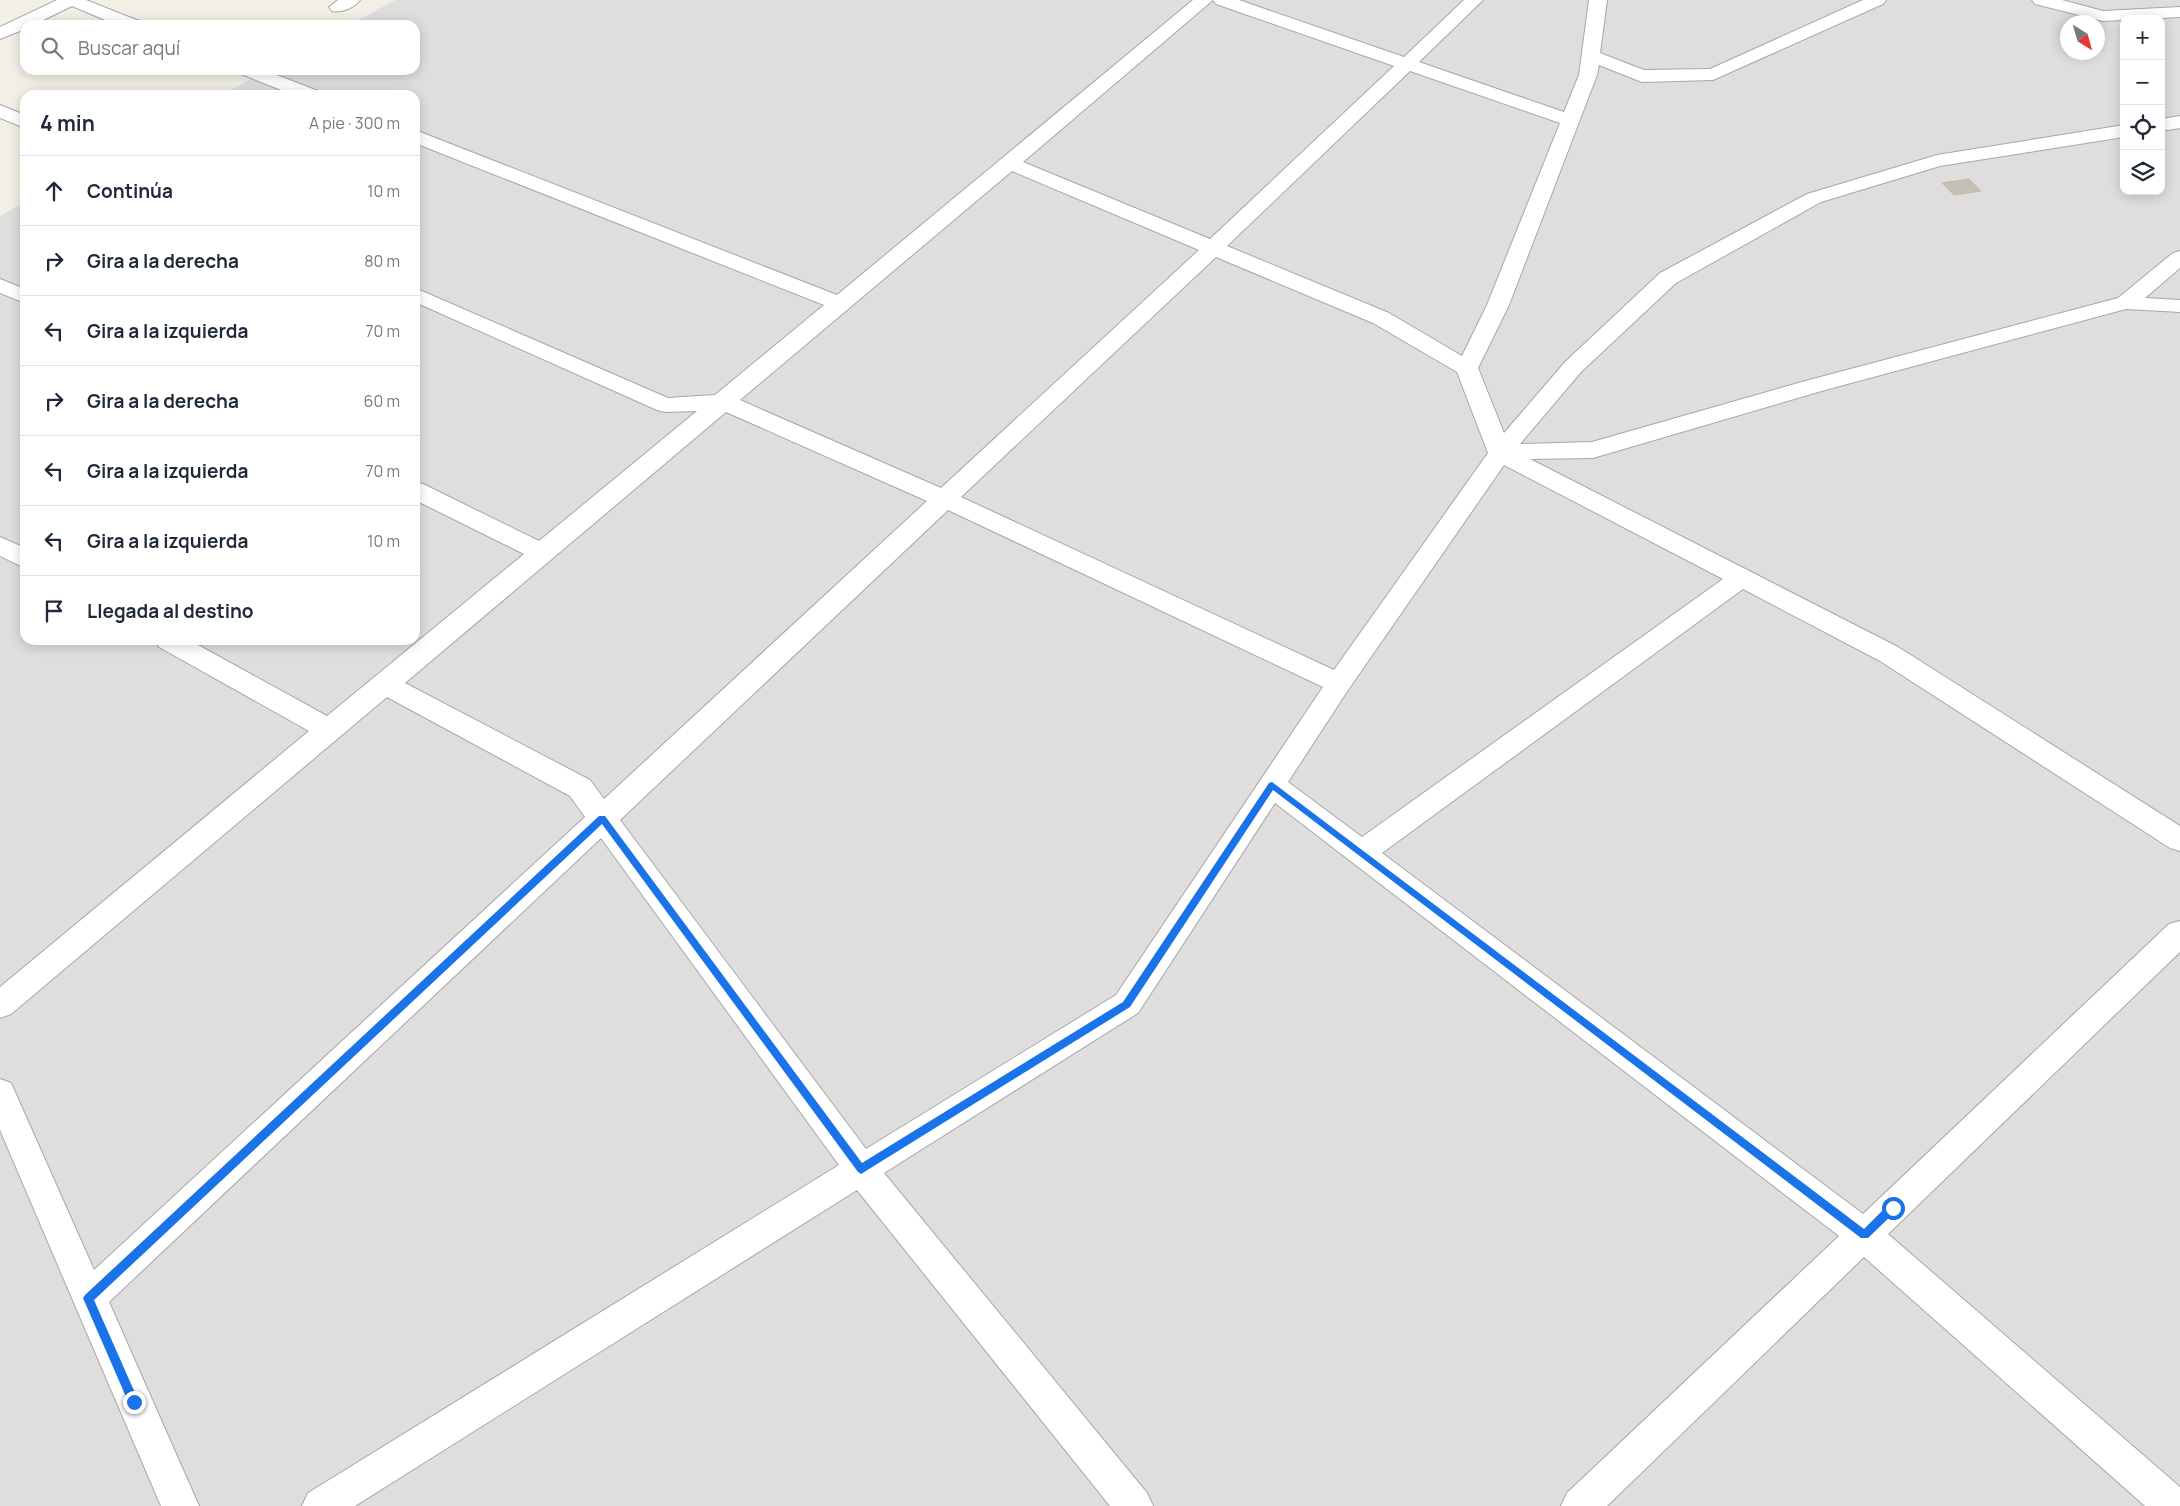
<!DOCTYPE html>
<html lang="es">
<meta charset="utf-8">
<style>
body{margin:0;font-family:Manrope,sans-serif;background:#f6f6f7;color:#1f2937}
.controls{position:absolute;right:15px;top:15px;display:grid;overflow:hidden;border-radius:10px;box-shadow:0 2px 12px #0003}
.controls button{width:45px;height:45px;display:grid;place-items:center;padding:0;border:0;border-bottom:1px solid #e0e1e3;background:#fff;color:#1f2937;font:25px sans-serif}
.compass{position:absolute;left:2060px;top:15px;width:45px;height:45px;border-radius:50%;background:#fff;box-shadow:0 2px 12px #0003;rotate:143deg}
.stop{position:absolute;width:15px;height:15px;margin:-11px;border:4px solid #1a73e8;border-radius:50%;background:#fff}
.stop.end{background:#1a73e8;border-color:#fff;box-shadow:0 1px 5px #0008}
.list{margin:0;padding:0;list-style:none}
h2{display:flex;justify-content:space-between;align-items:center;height:65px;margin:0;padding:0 20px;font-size:21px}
h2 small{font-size:16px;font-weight:400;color:#747a83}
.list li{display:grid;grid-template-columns:32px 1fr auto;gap:15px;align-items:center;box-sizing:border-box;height:70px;padding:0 20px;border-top:1px solid #e0e1e3}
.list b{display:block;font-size:19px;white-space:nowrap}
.list em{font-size:16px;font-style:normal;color:#747a83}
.icon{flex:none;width:28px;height:28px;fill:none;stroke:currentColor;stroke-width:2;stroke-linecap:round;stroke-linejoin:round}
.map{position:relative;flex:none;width:2180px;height:1506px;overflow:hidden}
.search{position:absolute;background:#fff;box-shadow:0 2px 12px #0003;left:20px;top:20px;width:400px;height:55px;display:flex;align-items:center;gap:12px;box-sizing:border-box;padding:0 18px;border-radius:15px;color:#747a83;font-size:19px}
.panel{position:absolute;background:#fff;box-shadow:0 2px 12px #0003;left:20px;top:90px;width:400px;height:555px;border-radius:15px}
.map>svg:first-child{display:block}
.residential{fill:#dfdedd;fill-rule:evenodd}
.building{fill:#c6bfb5;stroke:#c4b8a7}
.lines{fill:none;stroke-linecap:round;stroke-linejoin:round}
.minor-casing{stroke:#a7a7a7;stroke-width:2}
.minor{fill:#fff;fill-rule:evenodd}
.route{fill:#1a73e8}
</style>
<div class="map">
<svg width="2180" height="1506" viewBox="0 0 2180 1506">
<rect width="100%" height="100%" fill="#f2efe6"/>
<path class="residential" d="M395,0H2180V1506H0V216L25,202V640H415V95H222L267,70H415V25H350ZM2124,19H2161V191H2124ZM2068,22H2098V52H2068Z"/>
<path class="building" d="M1969,179L1981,191L1954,195L1942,183Z"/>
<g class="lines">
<defs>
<path id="minor" d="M57,0H86L139,21L142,25H117L72,6L33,25H25V29L0,39V27Z
M338,0H360C354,8 342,13 332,11L329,7Z
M1193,0H1213L1023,162L1210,239L1394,66L1216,4L1213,0H1239L1404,57L1464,0H1483L1419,62L1564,112L1579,75L1589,0H1607L1600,53L1644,70L1710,69L1863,0H1886L1883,4L1713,80L1642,82L1599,65L1597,75L1509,305L1478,368L1504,433L1565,362L1660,273L1807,194L1937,155L2124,125V137L1940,166L1821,202L1676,283L1581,372L1520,444L1592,442L1809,380L2118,298L2173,253L2180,251V268L2145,298L2180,300V312L2126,309L1825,390L1593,458L1530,459L1898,647L2180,826V851L2170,848L1880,661L1743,589L1382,853L1863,1214L2169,924L2180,921V952L1888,1234L2180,1487V1506H2145L1864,1257L1607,1506H1561L1567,1493L1839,1236L1275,803L1138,1013L884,1173L1147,1493L1153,1506H1110L857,1190L355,1506H302L308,1493L839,1165L601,838L109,1302L199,1506H161L0,1130V1079L11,1083L94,1270L585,817L570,796L387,697L11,1014L0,1018V987L309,731L159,647L155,640H189L327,716L524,554L415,500V482L423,484L539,541L697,411L665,412L657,410L415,302V288L668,398L715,395L824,305L415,143V130L837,295ZM1410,71L1560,123L1487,305L1462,356L1389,313L1227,246ZM1012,171L1199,250L941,488L740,400ZM1216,257L1373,323L1457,372L1488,453L1334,670L961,497ZM726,412L927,501L604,799L590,780L405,683ZM1504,465L1723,579L1362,837L1288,782L1348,690ZM948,510L1323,687L1116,995L866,1149L620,820Z
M2032,0H2062L2103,11L2180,7V17L2103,21L2035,4Z
M239,70H264L318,91L320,95H294L241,74Z
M0,105L25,115V128L0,118Z
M2180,116V128L2161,131V119Z
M0,279L25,289V303L0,293Z
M0,537L25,548V568L0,556Z"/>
</defs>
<use href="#minor" class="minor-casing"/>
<use href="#minor" class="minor"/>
</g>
<path class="route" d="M1272,782L1864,1229L1889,1204H1896V1211L1868,1238H1861L1273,790L1130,1007L861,1174L858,1172L602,824L94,1300L139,1402L138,1406L134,1407L130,1406L83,1298L85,1295L599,816H605L862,1163L1123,1002L1269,783Z"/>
</svg>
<div class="controls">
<button>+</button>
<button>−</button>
<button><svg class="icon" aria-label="locate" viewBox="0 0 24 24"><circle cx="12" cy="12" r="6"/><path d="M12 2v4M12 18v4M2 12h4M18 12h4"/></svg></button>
<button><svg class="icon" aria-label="layers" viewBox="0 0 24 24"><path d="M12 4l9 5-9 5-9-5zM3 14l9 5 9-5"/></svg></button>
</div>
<svg class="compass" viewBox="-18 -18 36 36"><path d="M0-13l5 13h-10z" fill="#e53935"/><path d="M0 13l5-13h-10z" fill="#747a83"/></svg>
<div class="stop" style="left:1893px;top:1208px"></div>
<div class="stop end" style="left:134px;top:1402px"></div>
<div class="search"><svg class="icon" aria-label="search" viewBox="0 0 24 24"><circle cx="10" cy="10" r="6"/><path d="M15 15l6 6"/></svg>Buscar aquí</div>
<section class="panel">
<h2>4 min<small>A pie · 300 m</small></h2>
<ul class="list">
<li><svg class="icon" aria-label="ahead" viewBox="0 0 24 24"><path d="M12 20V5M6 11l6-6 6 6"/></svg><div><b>Continúa</b></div><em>10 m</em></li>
<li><svg class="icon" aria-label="right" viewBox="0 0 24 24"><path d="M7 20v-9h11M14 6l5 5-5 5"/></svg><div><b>Gira a la derecha</b></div><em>80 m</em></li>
<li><svg class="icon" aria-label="left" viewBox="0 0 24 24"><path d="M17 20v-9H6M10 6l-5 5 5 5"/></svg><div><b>Gira a la izquierda</b></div><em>70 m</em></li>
<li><svg class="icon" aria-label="right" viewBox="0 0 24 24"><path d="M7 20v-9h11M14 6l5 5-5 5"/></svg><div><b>Gira a la derecha</b></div><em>60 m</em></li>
<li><svg class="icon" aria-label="left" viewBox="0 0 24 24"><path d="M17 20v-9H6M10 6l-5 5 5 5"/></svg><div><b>Gira a la izquierda</b></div><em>70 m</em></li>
<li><svg class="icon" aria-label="left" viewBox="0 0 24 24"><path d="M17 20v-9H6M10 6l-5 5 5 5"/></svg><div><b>Gira a la izquierda</b></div><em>10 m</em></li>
<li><svg class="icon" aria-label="arrive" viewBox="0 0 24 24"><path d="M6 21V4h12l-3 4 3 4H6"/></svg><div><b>Llegada al destino</b></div></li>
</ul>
</section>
</div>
